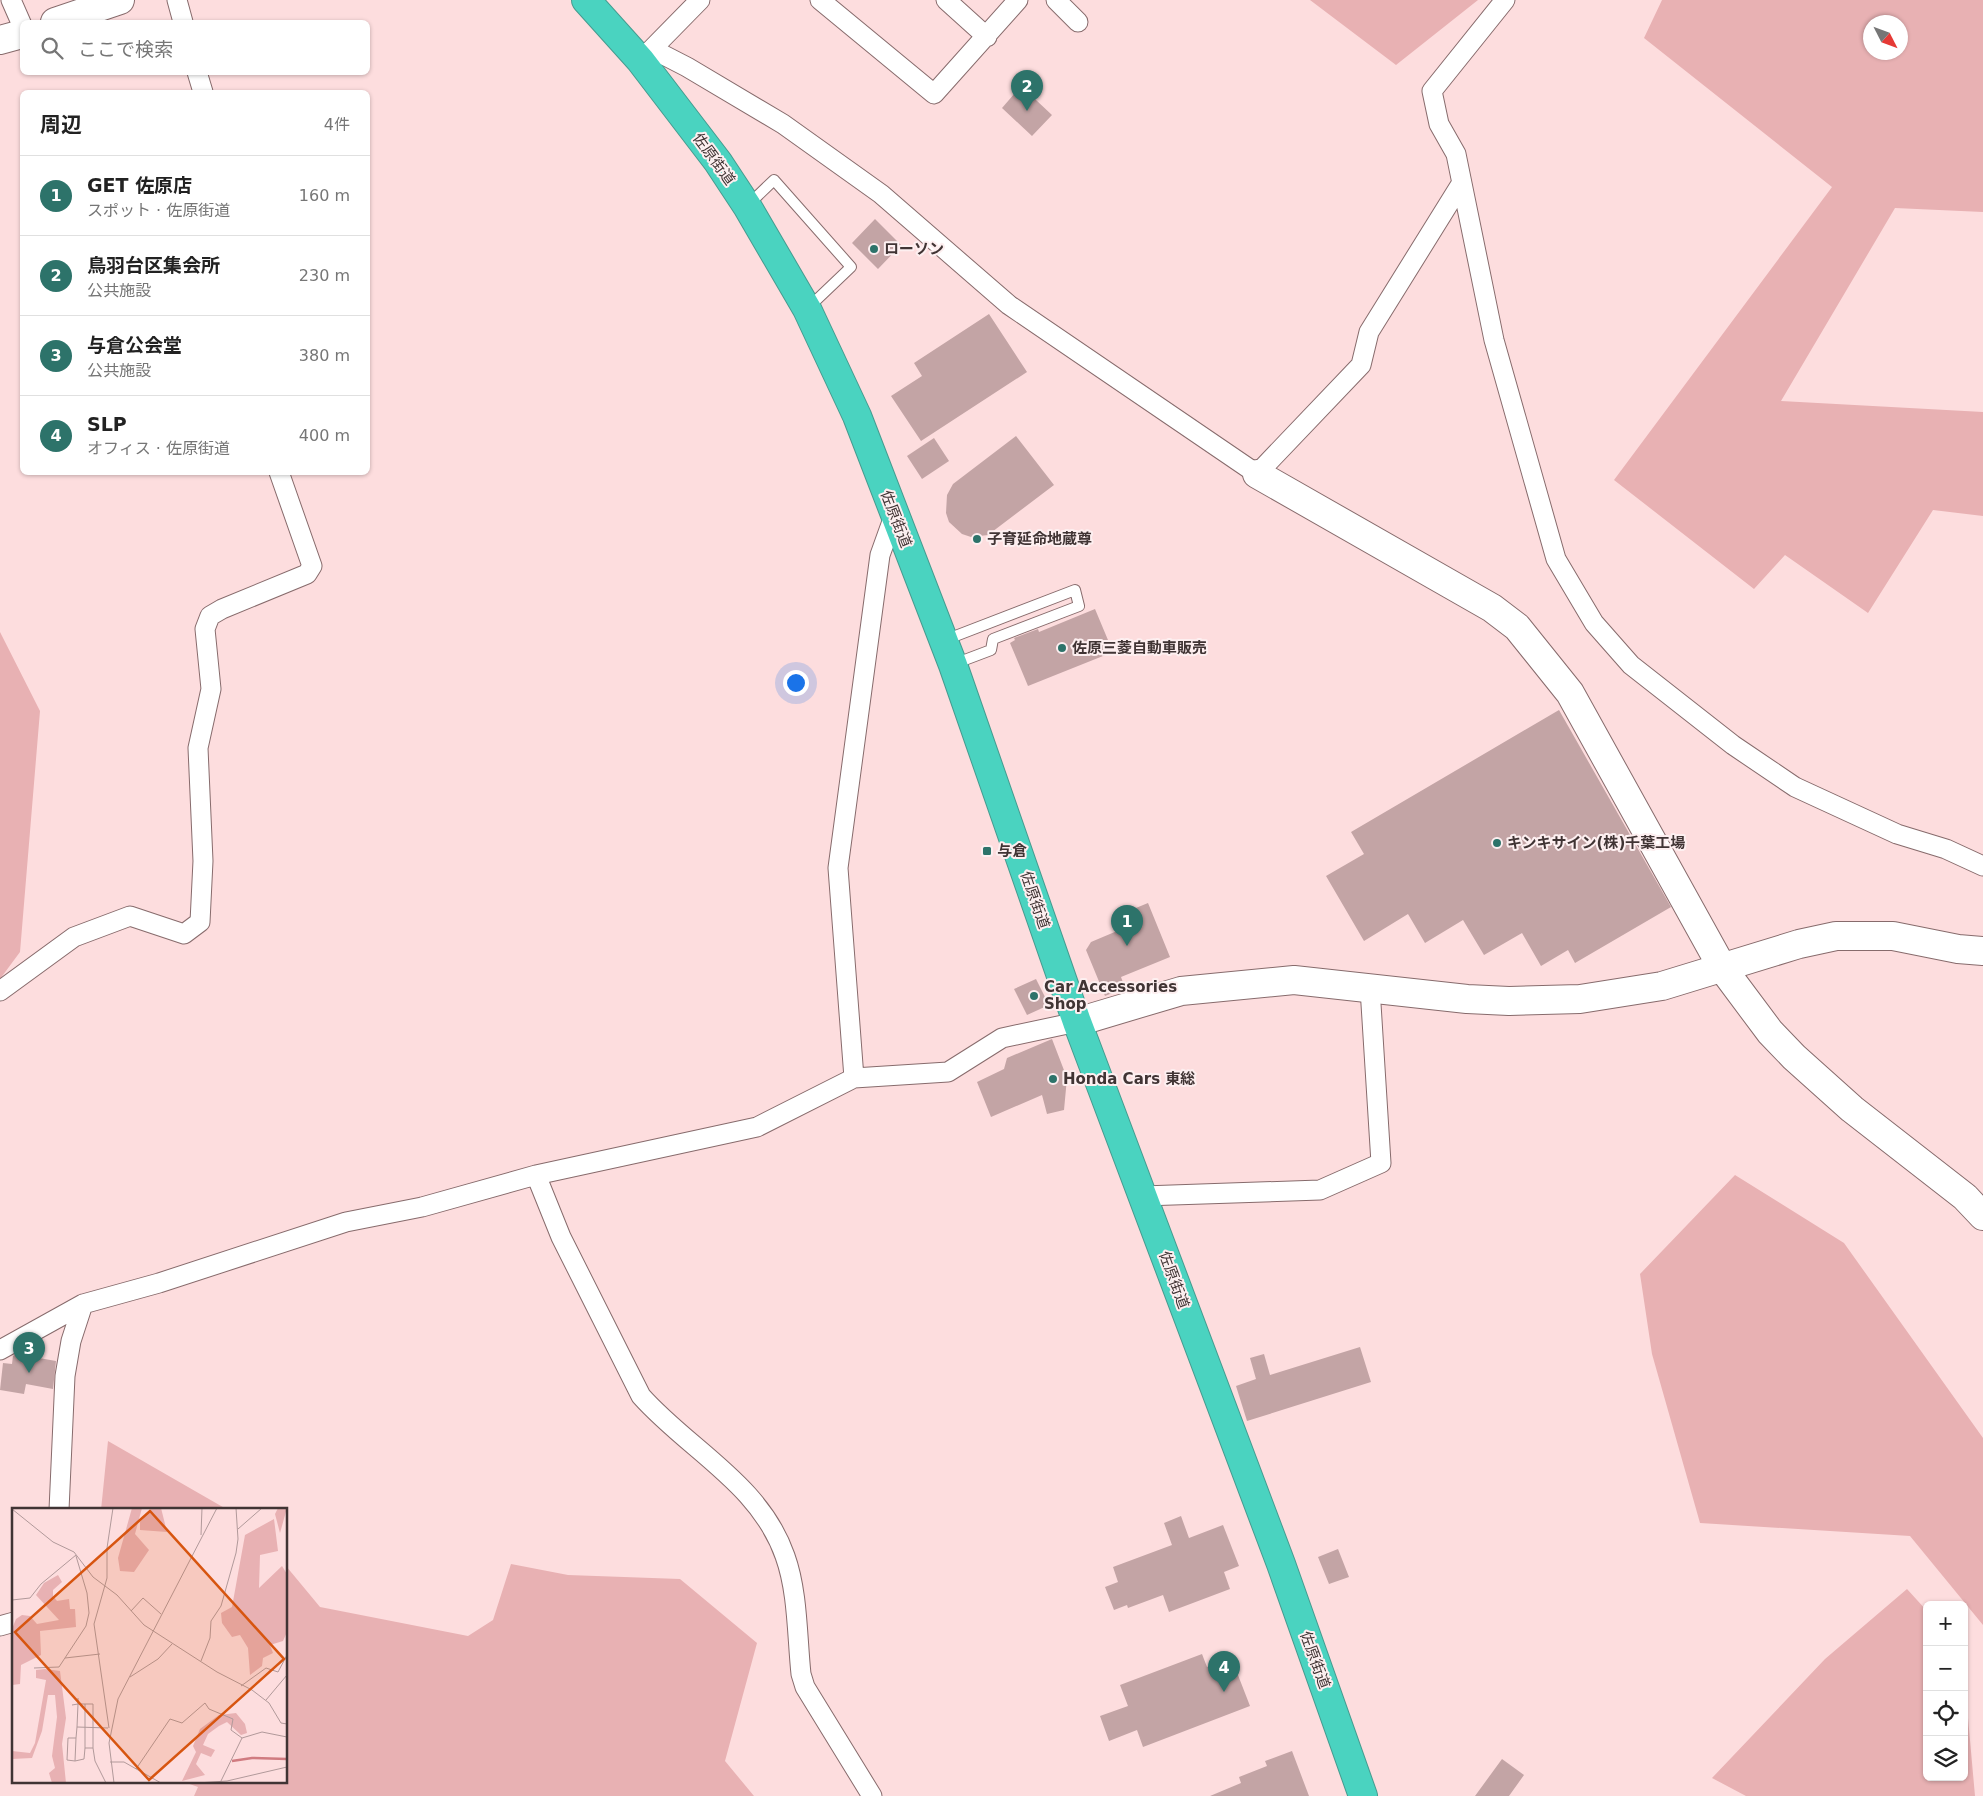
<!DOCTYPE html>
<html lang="ja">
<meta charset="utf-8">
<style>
body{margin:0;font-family:"DejaVu Sans","Noto Sans JP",sans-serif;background:#f2f2f2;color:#222}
.controls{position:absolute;right:15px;bottom:15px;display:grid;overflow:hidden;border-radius:8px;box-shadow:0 1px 4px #0004}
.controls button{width:45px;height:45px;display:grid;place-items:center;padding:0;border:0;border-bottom:1px solid #e0e0e0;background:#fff;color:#222;font:25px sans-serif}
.compass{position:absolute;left:1863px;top:15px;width:45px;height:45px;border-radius:50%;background:#fff;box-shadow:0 1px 4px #0004;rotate:132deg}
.you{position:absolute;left:795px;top:682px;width:18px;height:18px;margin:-12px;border:4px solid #fff;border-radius:50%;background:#1a73e8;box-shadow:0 0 0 8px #1a73e833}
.badge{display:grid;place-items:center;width:32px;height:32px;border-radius:50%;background:#2d736a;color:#fff;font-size:16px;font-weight:700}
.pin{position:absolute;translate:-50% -41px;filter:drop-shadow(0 1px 2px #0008)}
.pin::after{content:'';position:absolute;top:26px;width:18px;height:15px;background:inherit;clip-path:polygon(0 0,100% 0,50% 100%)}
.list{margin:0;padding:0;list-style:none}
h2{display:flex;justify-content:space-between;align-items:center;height:65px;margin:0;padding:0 20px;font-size:21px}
h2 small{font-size:16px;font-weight:400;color:#767676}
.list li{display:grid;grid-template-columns:32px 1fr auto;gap:15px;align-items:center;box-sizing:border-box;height:80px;padding:0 20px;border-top:1px solid #e0e0e0}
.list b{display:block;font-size:19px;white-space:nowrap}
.list p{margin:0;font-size:16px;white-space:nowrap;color:#767676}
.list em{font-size:16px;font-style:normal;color:#767676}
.icon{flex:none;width:28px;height:28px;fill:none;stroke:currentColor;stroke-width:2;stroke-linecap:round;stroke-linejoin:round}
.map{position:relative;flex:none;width:1983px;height:1796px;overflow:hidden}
.search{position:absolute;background:#fff;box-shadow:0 1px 4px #0004;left:20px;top:20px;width:350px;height:55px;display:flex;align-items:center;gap:12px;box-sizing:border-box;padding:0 18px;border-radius:8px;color:#767676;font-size:19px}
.panel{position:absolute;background:#fff;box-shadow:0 1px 4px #0004;left:20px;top:90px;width:350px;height:385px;border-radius:8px}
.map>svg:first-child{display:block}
.green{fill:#e8b1b3;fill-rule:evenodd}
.building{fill:#c3a4a5}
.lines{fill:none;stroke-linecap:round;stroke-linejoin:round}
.lane-casing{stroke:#876b6c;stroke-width:12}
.street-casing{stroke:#876b6c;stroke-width:21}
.secondary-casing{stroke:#876b6c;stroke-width:30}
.highway-casing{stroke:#469b8f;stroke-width:30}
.lane{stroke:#fff;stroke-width:10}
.street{stroke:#fff;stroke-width:19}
.secondary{stroke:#fff;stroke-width:28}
.highway{stroke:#4ad3c0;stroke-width:28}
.poi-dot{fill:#2d736a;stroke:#fdeff0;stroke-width:2}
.labels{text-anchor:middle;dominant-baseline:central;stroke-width:4;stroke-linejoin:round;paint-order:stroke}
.street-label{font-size:15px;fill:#403434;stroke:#fdeff0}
.poi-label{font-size:15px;font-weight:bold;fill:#403434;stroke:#fdeff0;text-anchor:start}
.inset-river{fill:none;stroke:#d07b80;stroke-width:2.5}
.inset-road{fill:none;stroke:#b1999a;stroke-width:1}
.view{fill:#d75510;fill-opacity:0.15;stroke:#d75510;stroke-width:2.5}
.inset-edge{fill:none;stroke:#403434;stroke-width:2.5}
</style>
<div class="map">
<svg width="1983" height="1796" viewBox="0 0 1983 1796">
<rect width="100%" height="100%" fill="#fdddde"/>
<path class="green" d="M1310,0H1478L1396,65Z
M1662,0H1983V212L1895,208L1781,401L1983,412V516L1933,510L1868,613L1785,555L1754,589L1614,480L1832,187L1644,38ZM1900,22V52H1870V22Z
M0,632L40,711L20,952L0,979Z
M1735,1175L1844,1243L1983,1438V1625L1910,1536L1700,1523L1652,1354L1640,1274Z
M108,1441L228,1510H101Z
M511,1564L568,1575L680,1579L757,1643L725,1761L754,1796H194L198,1787L184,1782H286V1566L320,1607L468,1636L493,1620Z
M1907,1589L1927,1611V1777H1964V1673L1975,1796H1746L1712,1778L1825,1659Z"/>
<path class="building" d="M1021,86L1052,115L1032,136L1002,108Z
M875,219L901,245L878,269L852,243Z
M989,314L1027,372L921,441L891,396L922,376L914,363Z
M1016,436L1054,485L988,535L971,537L962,534L949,522L946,513L947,495L953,484Z
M934,438L949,461L922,479L907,456Z
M1095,609L1113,652L1028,686L1010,643L1015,640L1014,638L1038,629L1039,632Z
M1559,710L1671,907L1575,963L1568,950L1541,966L1522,933L1484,955L1463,920L1425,943L1408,914L1364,941L1326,876L1364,854L1351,832Z
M1148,903L1170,957L1121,977L1125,988L1105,996L1086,950L1091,942L1136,923L1131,910Z
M1036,979L1049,1005L1027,1015L1014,989Z
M1052,1039L1067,1078L1064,1110L1047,1114L1042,1095L991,1117L977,1082L1004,1069L1007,1058Z
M1360,1347L1371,1382L1247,1421L1236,1386L1256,1379L1250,1358L1264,1354L1270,1375Z
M16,1354L56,1361L53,1389L26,1384L24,1394L0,1390L3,1363L12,1364L13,1356Z
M1181,1516L1189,1538L1223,1525L1239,1566L1224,1572L1230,1589L1169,1612L1163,1595L1128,1608L1127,1605L1114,1610L1105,1587L1118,1582L1113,1567L1172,1545L1164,1523Z
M1338,1549L1349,1577L1329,1584L1318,1557Z
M1202,1654L1207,1667L1231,1657L1250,1706L1143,1747L1137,1730L1109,1741L1100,1716L1128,1706L1120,1685Z
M1292,1751L1309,1796H1210L1241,1783L1239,1777L1267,1766L1265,1761Z
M1502,1759L1524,1775L1509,1796H1475Z"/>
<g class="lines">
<defs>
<path id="lane" d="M748,205L774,180L851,267L808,308
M945,640L1075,590L1079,606L993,639L991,650L954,664"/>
<path id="street" d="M11,0L22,25
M177,0L183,22
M820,0L934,94L1018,0
M946,0L987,37
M1056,0L1078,22
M1505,0L1432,91L1439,124L1456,154L1494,340L1556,559L1594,623L1631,665L1733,745L1795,787L1897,834L1946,849L1983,866
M652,49L687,67L783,124L881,194L1009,305L1257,474L1361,365L1369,332L1461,184
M645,56L700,0
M197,72L203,92
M0,991L74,937L130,916L184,934L200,922L203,861L198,748L211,689L205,629L210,616L222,609L307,574L312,566L279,472
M854,1078L838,868L880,555L894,516
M536,1175L561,1237L641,1396C689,1450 760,1484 785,1556C798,1592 797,1636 801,1674L805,1687L872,1796
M1143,1196L1320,1190L1381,1163L1370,988
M0,1350L83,1304L159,1283L346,1222L422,1207L536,1175L757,1127L854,1078L948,1072L1002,1038L1077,1022
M59,1510L65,1376L71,1341L83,1304
M0,1626L14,1622"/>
<path id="secondary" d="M55,22L120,0
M0,40L22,34
M1257,474L1492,608L1517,627L1570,693L1723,969L1770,1032L1794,1057L1852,1109L1965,1197L1983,1216
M1077,1022L1181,991L1294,980L1467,999L1509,1001L1580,999L1662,986L1799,944L1836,936H1893L1958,949L1983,951"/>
<path id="highway" d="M586,0L640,60L718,162L747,206L807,309L857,416L953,665L1077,1022L1281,1564L1363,1796"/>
</defs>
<use href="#lane" class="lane-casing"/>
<use href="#street" class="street-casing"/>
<use href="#secondary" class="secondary-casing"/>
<use href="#highway" class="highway-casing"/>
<use href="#lane" class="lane"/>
<use href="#street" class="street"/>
<use href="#secondary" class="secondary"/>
<use href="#highway" class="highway"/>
</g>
<g class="poi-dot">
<circle cx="874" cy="249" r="5"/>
<circle cx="977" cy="539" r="5"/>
<circle cx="1062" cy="648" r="5"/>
<circle cx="1497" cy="843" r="5"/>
<rect x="982" y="846" width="10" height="10" rx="2.5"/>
<circle cx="1034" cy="996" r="5"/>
<circle cx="1053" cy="1079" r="5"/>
</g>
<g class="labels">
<g class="street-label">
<text transform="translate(714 159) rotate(54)">佐原街道</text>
<text transform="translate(896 519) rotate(69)">佐原街道</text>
<text transform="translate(1035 900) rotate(71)">佐原街道</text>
<text transform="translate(1174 1280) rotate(70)">佐原街道</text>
<text transform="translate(1315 1660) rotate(70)">佐原街道</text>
</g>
<g class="poi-label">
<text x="884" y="249">ローソン</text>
<text x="987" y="539">子育延命地蔵尊</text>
<text x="1072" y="648">佐原三菱自動車販売</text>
<text x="1507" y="843">キンキサイン(株)千葉工場</text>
<text x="997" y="851">与倉</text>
<text x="1044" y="987">Car Accessories<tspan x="1044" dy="17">Shop</tspan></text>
<text x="1063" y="1079">Honda Cars 東総</text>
</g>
</g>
<g transform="translate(12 1508)">
<rect width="275" height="275" fill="#fdddde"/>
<path d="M120,0H130L123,26L137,42L122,64L108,63L106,50ZM140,0H149L155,24L128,22V14ZM266,0H275L268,25L263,6ZM262,11L266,43L248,47L247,80L270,58L275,66V124L271,133L258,137L261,145L251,150L250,158L238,167L236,140L228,127L220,129L210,115L209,105L220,99L233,27ZM46,67L50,74L41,82V88L45,93L57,91L58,101H63L64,119L28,123L29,147L9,157L8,176L0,177V121L4,111L10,107L18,108L25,116L47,112L24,87L32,75ZM33,161L48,163L54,210L50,236L54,275H40L37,265L43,260L40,248L45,209L43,187H36L30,223L20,250L0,251V243L18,245L23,235L34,172L24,170V162ZM224,205L233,216L235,225L229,227L215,214L207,218L196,226L191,237L203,242L199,249L189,245L184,256L193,267L170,273L184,244L181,238L188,221L207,207Z" fill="#e8b1b3"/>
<path class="inset-river" d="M220,253L240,250L275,251"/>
<path class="inset-road" d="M0,1L41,34L62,44L81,69L105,87L132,117L205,164L240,182L257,195L269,215L275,216M226,21L250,0M189,27L190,0M0,92L18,90L29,76L64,47M119,103L131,90L149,106M53,150L88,146M189,153L198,130L199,113L209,98L224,45L226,31L224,0M22,160L47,159L74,118L77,105L75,85L64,48M118,169L146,151L160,136M229,178L254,160L266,164L275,147M254,192L275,167M60,197L66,196H81V240H73L72,251L63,253L64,230L65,219L66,196V190M65,219L96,220M97,220L82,116L95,70V40L101,0M73,240V196M81,240L83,253L94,275M63,253L55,252L56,230H64M98,254H112L149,275M124,261L158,211L170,215L193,195L197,201L221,211L219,222L230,230M102,275L97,235L106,191L205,0M185,275L215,273L275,259M208,275L230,230L250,224L275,229"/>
<path class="view" d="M138,3L272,151L137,272L3,124Z"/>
<rect width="275" height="275" class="inset-edge"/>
</g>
</svg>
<div class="controls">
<button>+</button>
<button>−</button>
<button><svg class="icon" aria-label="locate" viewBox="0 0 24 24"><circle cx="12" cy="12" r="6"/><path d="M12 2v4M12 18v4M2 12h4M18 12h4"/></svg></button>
<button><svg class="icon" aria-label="layers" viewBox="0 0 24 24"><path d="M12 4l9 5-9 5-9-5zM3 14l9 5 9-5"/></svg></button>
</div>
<svg class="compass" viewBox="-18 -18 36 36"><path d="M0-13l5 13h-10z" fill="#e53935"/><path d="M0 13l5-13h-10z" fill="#767676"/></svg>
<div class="you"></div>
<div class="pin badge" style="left:1127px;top:946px">1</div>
<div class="pin badge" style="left:1027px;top:111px">2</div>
<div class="pin badge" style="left:29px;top:1373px">3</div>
<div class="pin badge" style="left:1224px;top:1692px">4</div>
<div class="search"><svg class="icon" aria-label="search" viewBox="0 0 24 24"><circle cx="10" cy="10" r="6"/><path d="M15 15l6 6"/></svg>ここで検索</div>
<section class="panel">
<h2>周辺<small>4件</small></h2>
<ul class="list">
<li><span class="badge">1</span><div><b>GET 佐原店</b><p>スポット · 佐原街道</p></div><em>160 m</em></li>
<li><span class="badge">2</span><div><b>鳥羽台区集会所</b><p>公共施設</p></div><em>230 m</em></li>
<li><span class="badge">3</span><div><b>与倉公会堂</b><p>公共施設</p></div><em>380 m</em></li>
<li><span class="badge">4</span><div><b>SLP</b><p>オフィス · 佐原街道</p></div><em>400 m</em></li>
</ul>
</section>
</div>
